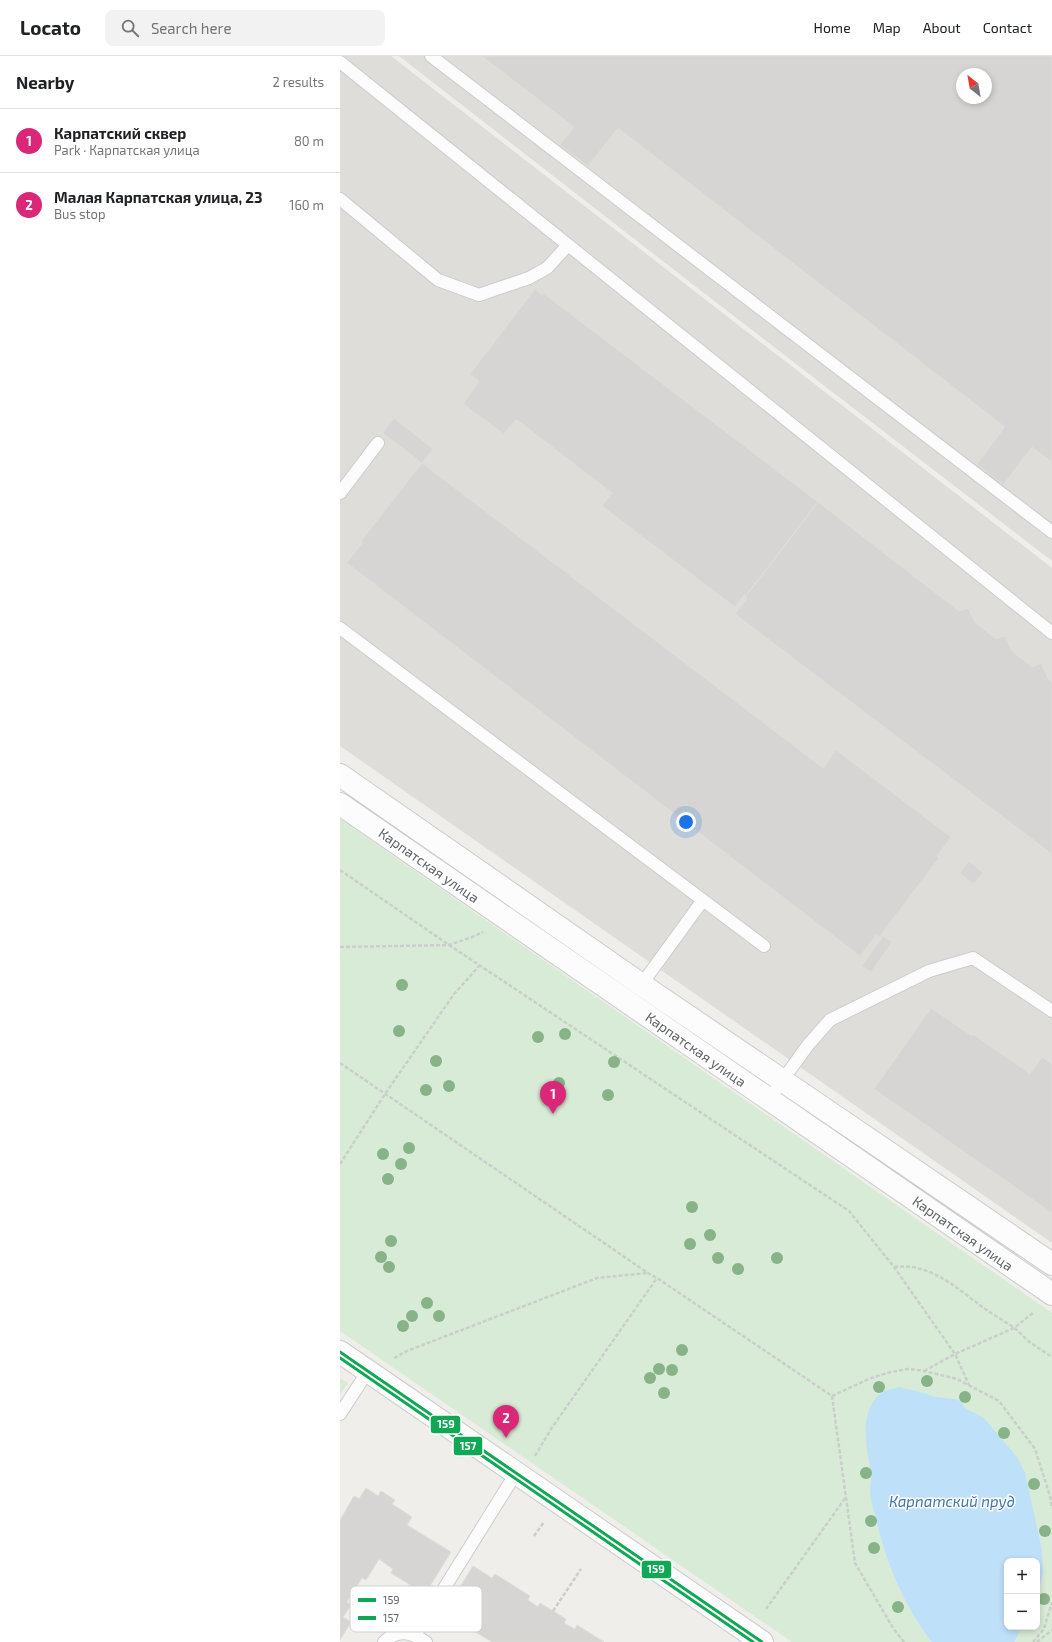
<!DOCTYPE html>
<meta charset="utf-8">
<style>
body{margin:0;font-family:"Exo 2",sans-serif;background:#f2f2f2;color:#202124}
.controls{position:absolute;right:12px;bottom:12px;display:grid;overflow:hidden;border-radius:8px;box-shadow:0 2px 6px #0003}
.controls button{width:36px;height:36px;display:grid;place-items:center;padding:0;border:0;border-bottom:1px solid #e0e0e0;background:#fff;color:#202124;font:20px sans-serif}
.compass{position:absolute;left:616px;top:12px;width:36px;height:36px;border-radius:50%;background:#fff;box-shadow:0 2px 6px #0003;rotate:329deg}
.you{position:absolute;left:346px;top:766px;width:14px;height:14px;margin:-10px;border:3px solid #fff;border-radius:50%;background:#1a73e8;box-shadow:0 0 0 6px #1a73e833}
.badge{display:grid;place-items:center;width:26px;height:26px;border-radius:50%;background:#db2777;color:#fff;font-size:13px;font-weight:700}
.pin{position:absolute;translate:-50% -33px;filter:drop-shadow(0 1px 2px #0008)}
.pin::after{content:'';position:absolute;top:21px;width:14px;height:12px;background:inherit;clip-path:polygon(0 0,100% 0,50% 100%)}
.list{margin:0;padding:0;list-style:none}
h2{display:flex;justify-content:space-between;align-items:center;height:52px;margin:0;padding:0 16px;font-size:17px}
h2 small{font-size:13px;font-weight:400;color:#757577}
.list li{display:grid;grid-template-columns:26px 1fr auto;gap:12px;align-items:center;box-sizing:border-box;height:64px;padding:0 16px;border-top:1px solid #e0e0e0}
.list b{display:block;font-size:15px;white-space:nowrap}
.list p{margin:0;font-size:13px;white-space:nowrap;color:#757577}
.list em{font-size:13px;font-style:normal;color:#757577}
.icon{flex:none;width:22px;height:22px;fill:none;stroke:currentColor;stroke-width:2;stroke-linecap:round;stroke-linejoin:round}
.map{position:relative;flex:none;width:712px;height:1586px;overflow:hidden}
header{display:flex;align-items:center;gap:24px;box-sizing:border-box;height:56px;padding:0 20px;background:#fff;border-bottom:1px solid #e0e0e0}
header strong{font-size:19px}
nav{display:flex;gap:22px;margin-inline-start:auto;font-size:14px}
.search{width:280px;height:36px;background:#f2f2f2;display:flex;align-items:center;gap:10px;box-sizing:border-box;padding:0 14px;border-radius:8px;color:#757577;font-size:15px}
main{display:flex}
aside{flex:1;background:#fff}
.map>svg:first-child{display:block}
.industrial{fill:#dfddda;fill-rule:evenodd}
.green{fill:#d8ebd6;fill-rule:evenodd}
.water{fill:#bfe0f9}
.building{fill:#d6d5d3;stroke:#deddd9;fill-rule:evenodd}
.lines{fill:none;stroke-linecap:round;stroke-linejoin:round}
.service-casing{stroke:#cbcccc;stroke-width:14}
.minor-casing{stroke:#cbcccc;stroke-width:24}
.path{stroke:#cacfcc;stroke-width:2.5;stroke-dasharray:4 2;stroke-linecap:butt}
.service{stroke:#fdfcfc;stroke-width:12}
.minor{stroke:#fdfcfc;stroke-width:22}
.bus-1-casing{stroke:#fff;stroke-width:6}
.bus-2-casing{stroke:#fff;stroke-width:6}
.bus-1{stroke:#10a855;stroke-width:3}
.bus-2{stroke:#10a855;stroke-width:3}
.tree{fill:#88b388}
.labels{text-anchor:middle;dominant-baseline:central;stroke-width:3;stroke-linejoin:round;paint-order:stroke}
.street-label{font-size:14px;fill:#5f6368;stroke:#fff}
.water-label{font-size:15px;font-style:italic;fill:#4174aa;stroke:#fff}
.key{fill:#fff;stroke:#cfd0d2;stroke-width:1}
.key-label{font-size:11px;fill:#5f6368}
.line-badge{stroke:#fff;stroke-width:1.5}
.badge-label{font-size:11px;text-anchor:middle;font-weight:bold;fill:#fff}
</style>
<header>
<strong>Locato</strong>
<div class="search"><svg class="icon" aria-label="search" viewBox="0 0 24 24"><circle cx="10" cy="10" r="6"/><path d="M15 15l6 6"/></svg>Search here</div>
<nav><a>Home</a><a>Map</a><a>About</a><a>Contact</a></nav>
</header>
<main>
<aside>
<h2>Nearby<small>2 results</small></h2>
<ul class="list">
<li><span class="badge">1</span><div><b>Карпатский сквер</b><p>Park · Карпатская улица</p></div><em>80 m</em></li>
<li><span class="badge">2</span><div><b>Малая Карпатская улица, 23</b><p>Bus stop</p></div><em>160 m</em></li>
</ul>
</aside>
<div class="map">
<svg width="712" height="1586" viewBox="0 0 712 1586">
<rect width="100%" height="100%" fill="#efeeea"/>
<path class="industrial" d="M0,0H51L712,512V1187L0,690Z
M59,0H712V505L351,227ZM622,18H646V42H622Z"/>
<path class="green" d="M0,763L712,1257V1586H452L0,1275ZM667,1505H697V1571H667Z
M0,1322L8,1327L0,1338Z"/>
<path class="water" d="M559,1331L584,1337L595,1341L615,1343L620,1345L625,1352L644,1362L677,1401L685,1417L702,1494L703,1517L697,1541V1505H667V1571H682L674,1586H592C564,1550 546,1507 536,1462C534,1455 531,1446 530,1439C529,1432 532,1424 531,1417C527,1394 518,1357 539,1339C544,1334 552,1333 559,1331Z"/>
<path class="building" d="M142,0H712V406L692,391L663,429L637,408L665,371L278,72L248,110L220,89L234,71ZM622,18H646V42H622Z
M195,233L202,239L203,237L478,446L405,541L404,539L395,551L262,450L272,437L176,363L164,378L123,348L139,325L130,318Z
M54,362L93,393L82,407L43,377Z
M82,407L483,712L496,694L611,781L597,800L599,802L539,881L536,879L520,900L7,507L23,486L21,485Z
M478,446L619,555L628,552L635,566L656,583L665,580L672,595L692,611L701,607L708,623L712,626V798L395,558L407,542L405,541Z
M629,805L643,817L633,828L620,817Z
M543,880L552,886L531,916L522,910Z
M591,952L632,980L633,978L690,1018L702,1001L712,1008V1157L534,1033Z
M26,1432L38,1440L41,1435L55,1444L52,1448L72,1461L67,1469L111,1496L85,1538L51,1517L53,1513L39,1503L26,1524L22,1522L7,1546L11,1549L3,1561L11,1566L0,1584V1464L14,1440L19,1443Z
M133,1510L152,1522L155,1518L190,1540L188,1544L198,1551L200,1547L226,1563L224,1567L235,1573L237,1569L264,1586H152L124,1569L126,1564L107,1552Z"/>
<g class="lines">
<defs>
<path id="service" d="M91,0L712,476
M0,6L712,577
M0,143L98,224L139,239L189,222L207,212L228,189
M0,437L38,387
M0,572L424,890
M299,932L363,844
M429,1043L468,989L490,964L589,915L633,902L712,955
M0,1358L28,1315
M75,1579L176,1417
M44,1586C58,1572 72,1577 86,1586"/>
<path id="minor" d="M0,719L302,929L712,1208
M0,748L712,1238
M0,1296L422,1586"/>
</defs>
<use href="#service" class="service-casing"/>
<use href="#minor" class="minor-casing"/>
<path class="path" d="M0,814L109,889L509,1155L554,1211L615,1298L629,1329
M0,891L109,889L132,881L143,876
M0,1007L308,1217L317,1222L492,1340L515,1507L553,1572L564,1586
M0,1108L45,1038L114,938L140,909
M554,1211C590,1206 618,1233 645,1253C654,1259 664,1265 673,1271C680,1276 685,1283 691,1287C698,1292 705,1296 712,1301
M54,1302L67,1295L257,1222L307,1217
M584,1315L615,1298L674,1272L694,1256
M492,1340L531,1322L551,1316L568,1313L584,1315L617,1323L659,1345L695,1393L710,1440L712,1452
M195,1400L211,1373L317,1222
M194,1480L204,1466
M426,1553L506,1441
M213,1555L241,1513
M693,1586L704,1573L712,1546
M697,1586L712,1574"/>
<use href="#service" class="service"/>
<use href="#minor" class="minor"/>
<defs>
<path id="bus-1" d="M0,1296L422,1586"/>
<path id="bus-2" d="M0,1302L413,1586"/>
</defs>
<use href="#bus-1" class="bus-1-casing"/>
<use href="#bus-2" class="bus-2-casing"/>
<use href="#bus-1" class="bus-1"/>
<use href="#bus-2" class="bus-2"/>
</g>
<g class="tree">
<circle cx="62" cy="929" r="6"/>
<circle cx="59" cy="975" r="6"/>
<circle cx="225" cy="978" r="6"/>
<circle cx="198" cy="981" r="6"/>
<circle cx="96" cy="1005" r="6"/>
<circle cx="274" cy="1006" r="6"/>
<circle cx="219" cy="1027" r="6"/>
<circle cx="109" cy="1030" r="6"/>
<circle cx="86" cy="1034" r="6"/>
<circle cx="268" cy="1039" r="6"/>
<circle cx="69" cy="1092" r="6"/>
<circle cx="43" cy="1098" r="6"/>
<circle cx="61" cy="1108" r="6"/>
<circle cx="48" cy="1123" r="6"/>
<circle cx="352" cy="1151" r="6"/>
<circle cx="370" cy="1179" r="6"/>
<circle cx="51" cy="1185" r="6"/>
<circle cx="350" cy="1188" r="6"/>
<circle cx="41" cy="1201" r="6"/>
<circle cx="378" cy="1202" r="6"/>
<circle cx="437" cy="1202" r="6"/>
<circle cx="49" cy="1211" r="6"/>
<circle cx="398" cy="1213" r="6"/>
<circle cx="87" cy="1247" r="6"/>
<circle cx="72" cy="1260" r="6"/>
<circle cx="99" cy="1260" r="6"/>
<circle cx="63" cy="1270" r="6"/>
<circle cx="342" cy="1294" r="6"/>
<circle cx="319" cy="1313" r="6"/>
<circle cx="332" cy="1314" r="6"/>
<circle cx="310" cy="1322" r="6"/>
<circle cx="587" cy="1325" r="6"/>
<circle cx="539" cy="1331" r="6"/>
<circle cx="324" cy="1337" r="6"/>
<circle cx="625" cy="1341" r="6"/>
<circle cx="664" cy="1377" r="6"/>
<circle cx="526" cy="1417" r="6"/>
<circle cx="694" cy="1428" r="6"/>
<circle cx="531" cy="1465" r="6"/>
<circle cx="705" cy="1475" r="6"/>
<circle cx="534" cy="1492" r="6"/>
<circle cx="704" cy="1543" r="6"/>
<circle cx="558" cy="1551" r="6"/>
</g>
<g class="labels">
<g class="street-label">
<text transform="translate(89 809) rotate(35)">Карпатская улица</text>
<text transform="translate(356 993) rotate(35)">Карпатская улица</text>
<text transform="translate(623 1177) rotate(35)">Карпатская улица</text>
</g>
<g class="water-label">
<text x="612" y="1445">Карпатский пруд</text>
</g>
</g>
<rect x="10" y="1530" width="132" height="46" rx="6" class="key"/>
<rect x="18" y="1542" width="18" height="4" fill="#10a855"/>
<rect x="18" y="1560" width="18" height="4" fill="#10a855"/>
<g class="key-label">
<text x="43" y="1548">159</text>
<text x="43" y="1566">157</text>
</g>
<g class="line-badge">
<rect x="90" y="1359" width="31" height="19" rx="4" fill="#10a855"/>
<rect x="113" y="1380" width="30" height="20" rx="4" fill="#10a855"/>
<rect x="301" y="1504" width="31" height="19" rx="4" fill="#10a855"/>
</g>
<g class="badge-label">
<text x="106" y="1372">159</text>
<text x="128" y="1394">157</text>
<text x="316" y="1517">159</text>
</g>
</svg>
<div class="controls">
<button>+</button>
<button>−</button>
</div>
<svg class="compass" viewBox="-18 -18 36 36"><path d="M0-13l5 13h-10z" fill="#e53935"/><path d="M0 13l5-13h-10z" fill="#757577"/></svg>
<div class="you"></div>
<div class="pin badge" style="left:213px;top:1058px">1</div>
<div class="pin badge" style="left:166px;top:1382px">2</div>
</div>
</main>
